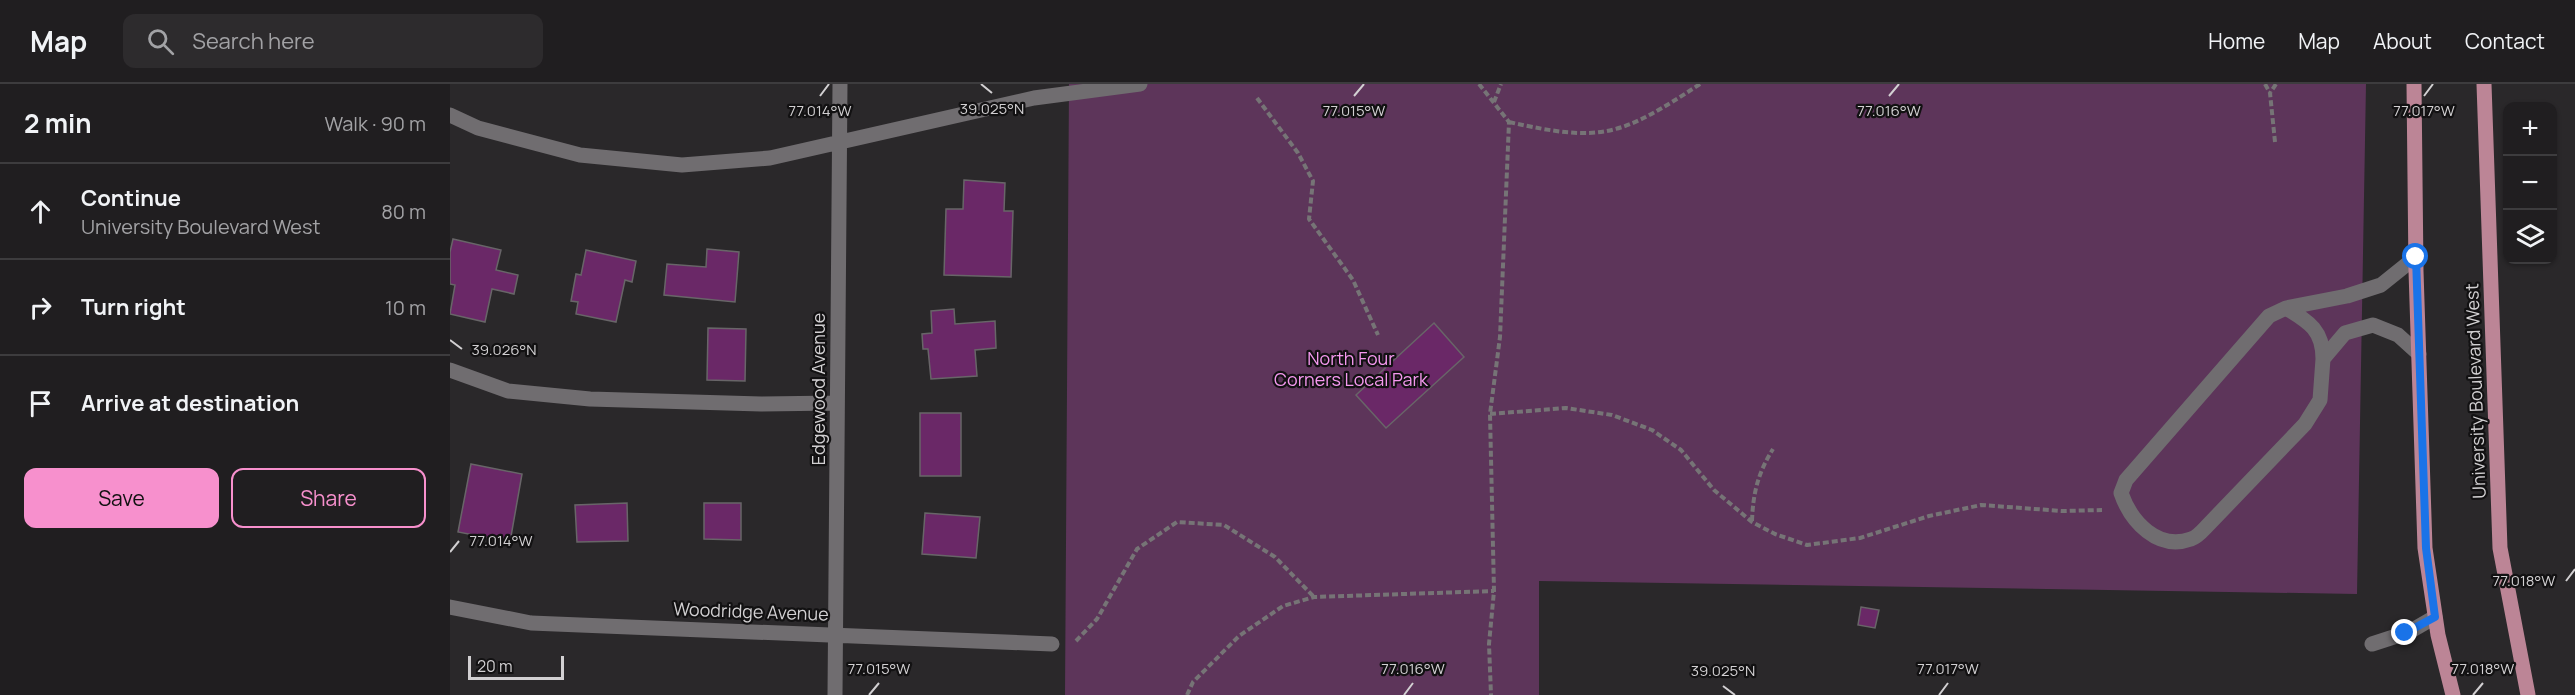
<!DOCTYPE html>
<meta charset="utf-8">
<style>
body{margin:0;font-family:Manrope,sans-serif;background:#2d2b2d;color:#f1f3f6}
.controls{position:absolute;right:18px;top:18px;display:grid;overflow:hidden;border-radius:12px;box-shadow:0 2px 4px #0004}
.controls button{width:54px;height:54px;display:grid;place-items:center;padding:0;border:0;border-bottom:2px solid #3d3c3e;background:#201e20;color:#f1f3f6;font:30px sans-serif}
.scale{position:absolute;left:18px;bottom:15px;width:96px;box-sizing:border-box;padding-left:6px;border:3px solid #d2d0d2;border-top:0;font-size:16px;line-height:21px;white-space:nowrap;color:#d2d0d2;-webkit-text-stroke:4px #121112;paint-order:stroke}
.stop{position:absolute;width:18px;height:18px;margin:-14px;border:4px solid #1a73e8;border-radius:50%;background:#fff}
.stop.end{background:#1a73e8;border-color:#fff;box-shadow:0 2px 6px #0008}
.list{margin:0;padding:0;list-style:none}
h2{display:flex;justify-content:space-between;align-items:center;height:78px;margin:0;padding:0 24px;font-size:26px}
h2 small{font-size:20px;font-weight:400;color:#a2a2a5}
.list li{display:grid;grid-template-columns:39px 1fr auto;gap:18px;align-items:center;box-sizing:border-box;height:96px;padding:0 24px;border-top:2px solid #3d3c3e}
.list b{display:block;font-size:22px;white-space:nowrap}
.list p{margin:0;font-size:20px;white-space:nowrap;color:#a2a2a5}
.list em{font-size:20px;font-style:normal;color:#a2a2a5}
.actions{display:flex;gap:12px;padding:18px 24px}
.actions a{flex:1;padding:14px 0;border:2px solid #f790cd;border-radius:12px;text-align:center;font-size:21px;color:#f790cd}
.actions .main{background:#f790cd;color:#111}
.icon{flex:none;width:33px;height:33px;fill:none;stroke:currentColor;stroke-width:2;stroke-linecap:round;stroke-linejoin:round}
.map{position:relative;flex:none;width:2125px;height:611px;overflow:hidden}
header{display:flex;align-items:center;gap:36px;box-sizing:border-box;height:84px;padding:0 30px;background:#201e20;border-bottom:2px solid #3d3c3e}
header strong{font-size:28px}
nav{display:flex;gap:33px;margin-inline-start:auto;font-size:21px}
.search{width:420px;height:54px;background:#2d2b2d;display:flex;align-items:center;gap:15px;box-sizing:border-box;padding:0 21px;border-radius:12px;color:#a2a2a5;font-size:22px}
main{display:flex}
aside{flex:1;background:#201e20}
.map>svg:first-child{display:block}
.green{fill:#5d355a}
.building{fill:#6a2867;stroke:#686568;stroke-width:1.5}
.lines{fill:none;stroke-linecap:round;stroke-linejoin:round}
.path{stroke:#767476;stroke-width:4;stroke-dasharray:6 3;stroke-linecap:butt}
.minor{stroke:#706d70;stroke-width:15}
.major{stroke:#bc8596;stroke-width:15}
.route{stroke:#1a73e8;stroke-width:8}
.ticks{fill:none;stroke:#d2d0d2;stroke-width:2}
.labels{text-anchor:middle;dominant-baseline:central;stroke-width:4.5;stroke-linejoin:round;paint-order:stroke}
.park-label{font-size:18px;fill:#f598ef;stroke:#121112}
.street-label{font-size:18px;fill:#d2d0d2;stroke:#121112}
.ticks-label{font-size:15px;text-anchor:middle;fill:#d2d0d2;stroke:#121112;stroke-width:4.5;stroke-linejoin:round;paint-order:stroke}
</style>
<header>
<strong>Map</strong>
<div class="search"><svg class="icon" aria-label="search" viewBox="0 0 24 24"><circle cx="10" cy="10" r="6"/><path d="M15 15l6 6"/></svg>Search here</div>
<nav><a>Home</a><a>Map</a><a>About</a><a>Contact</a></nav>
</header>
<main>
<aside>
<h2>2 min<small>Walk · 90 m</small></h2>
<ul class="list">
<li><svg class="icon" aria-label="ahead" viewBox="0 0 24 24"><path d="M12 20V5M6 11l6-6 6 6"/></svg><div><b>Continue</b><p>University Boulevard West</p></div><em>80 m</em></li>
<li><svg class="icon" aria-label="right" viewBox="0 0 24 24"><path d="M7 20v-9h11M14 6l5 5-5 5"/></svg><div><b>Turn right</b></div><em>10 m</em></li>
<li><svg class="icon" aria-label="arrive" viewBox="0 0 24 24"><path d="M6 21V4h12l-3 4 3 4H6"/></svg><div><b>Arrive at destination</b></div></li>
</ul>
<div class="actions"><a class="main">Save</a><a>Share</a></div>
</aside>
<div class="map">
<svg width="2125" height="611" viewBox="0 0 2125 611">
<rect width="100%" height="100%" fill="#2a282a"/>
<path class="green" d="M619,0H1916L1907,510L1089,497V611H615Z"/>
<path class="building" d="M514,96L555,99L554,127H563L561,193L494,191L496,125H513Z
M3,155L51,166L46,186L68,191L64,210L42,205L35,238L0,230L5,201L0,200V168Z
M257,165L289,168L285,218L214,211L217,180L256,183Z
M136,166L186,177L182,198L175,196L166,238L126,230L128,218L121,217L126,190L131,191Z
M504,225L505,240L545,237L546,264L525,266L527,292L481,295L478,265H473L472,250L482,249L481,227Z
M984,239L1014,273L936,344L906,311Z
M258,244L296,245L295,297L257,296Z
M470,329H511V392H470Z
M21,380L72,390L60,458L8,448Z
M177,419L178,457L127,458L125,421Z
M254,419H291V456L254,455Z
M475,429L530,433L526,474L472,470Z
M1411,523L1429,526L1425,544L1408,541Z"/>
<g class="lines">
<path class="path" d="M1029,0L1059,38L1050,253L1040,330L1044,507L1039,560L1041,611
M1815,0L1820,9
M807,14L848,69L863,97L859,135L903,196L928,251
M1044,18L1051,0
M1059,38C1152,59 1171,52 1250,0
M1825,58L1820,9L1826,0
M1040,330L1116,324L1162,331L1202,346L1231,366L1264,406L1302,438L1325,450L1357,461L1410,454L1479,432L1531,421L1612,427L1652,426
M1302,437C1303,409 1308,389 1323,365
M626,557L647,535L687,465L727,438L774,441L825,473L864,513
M737,611L743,598L789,552L833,522L864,513L1044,507"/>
<path class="minor" d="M0,31L28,44L130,71L232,81L320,74L584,14L690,0
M1836,224L1897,212L1931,201L1966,173
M1873,275C1873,246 1859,238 1836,224L1819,232L1676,396L1671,409C1681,438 1708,467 1741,455C1748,453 1754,445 1759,440L1855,340L1870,316L1873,275L1895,249L1923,241L1948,251L1969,270
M0,286L58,307L140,315L311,320L387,319
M0,523L81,539L602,560
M1922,560L1959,548L1985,533
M385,611L390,0"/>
<path class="major" d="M1964,0L1966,187L1975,464L1988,551L2003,611
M2034,0L2050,464L2078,611"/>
</g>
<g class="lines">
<path class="route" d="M1955,549L1985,533L1976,464L1966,173"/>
</g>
<path class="ticks" d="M531,0L542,9M370,12L379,0M904,12L914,0M1439,12L1449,0M1974,12L1983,0M0,256L12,265M0,468L9,457M2116,497L2125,485M1273,602L1285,611M419,611L429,599M954,611L963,599M1489,611L1498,599M2023,611L2033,599"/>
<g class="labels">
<g class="park-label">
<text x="901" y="274">North Four<tspan x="901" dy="21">Corners Local Park</tspan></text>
</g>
<g class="street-label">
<text transform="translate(368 305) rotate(-90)">Edgewood Avenue</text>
<text transform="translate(2025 307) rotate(-92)">University Boulevard West</text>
<text transform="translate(301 527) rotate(2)">Woodridge Avenue</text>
</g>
</g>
<g class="ticks-label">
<text x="542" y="30">39.025°N</text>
<text x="370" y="32">77.014°W</text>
<text x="904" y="32">77.015°W</text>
<text x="1439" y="32">77.016°W</text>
<text x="1974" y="32">77.017°W</text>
<text x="54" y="271">39.026°N</text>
<text x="51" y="462">77.014°W</text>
<text x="2074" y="502">77.018°W</text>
<text x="429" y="590">77.015°W</text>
<text x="963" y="590">77.016°W</text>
<text x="1498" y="590">77.017°W</text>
<text x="2033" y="590">77.018°W</text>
<text x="1273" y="592">39.025°N</text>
</g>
</svg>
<div class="controls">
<button>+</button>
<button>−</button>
<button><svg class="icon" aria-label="layers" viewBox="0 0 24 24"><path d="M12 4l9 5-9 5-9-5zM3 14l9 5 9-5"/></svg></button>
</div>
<div class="scale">20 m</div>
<div class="stop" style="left:1966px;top:173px"></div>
<div class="stop end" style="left:1955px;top:549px"></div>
</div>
</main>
